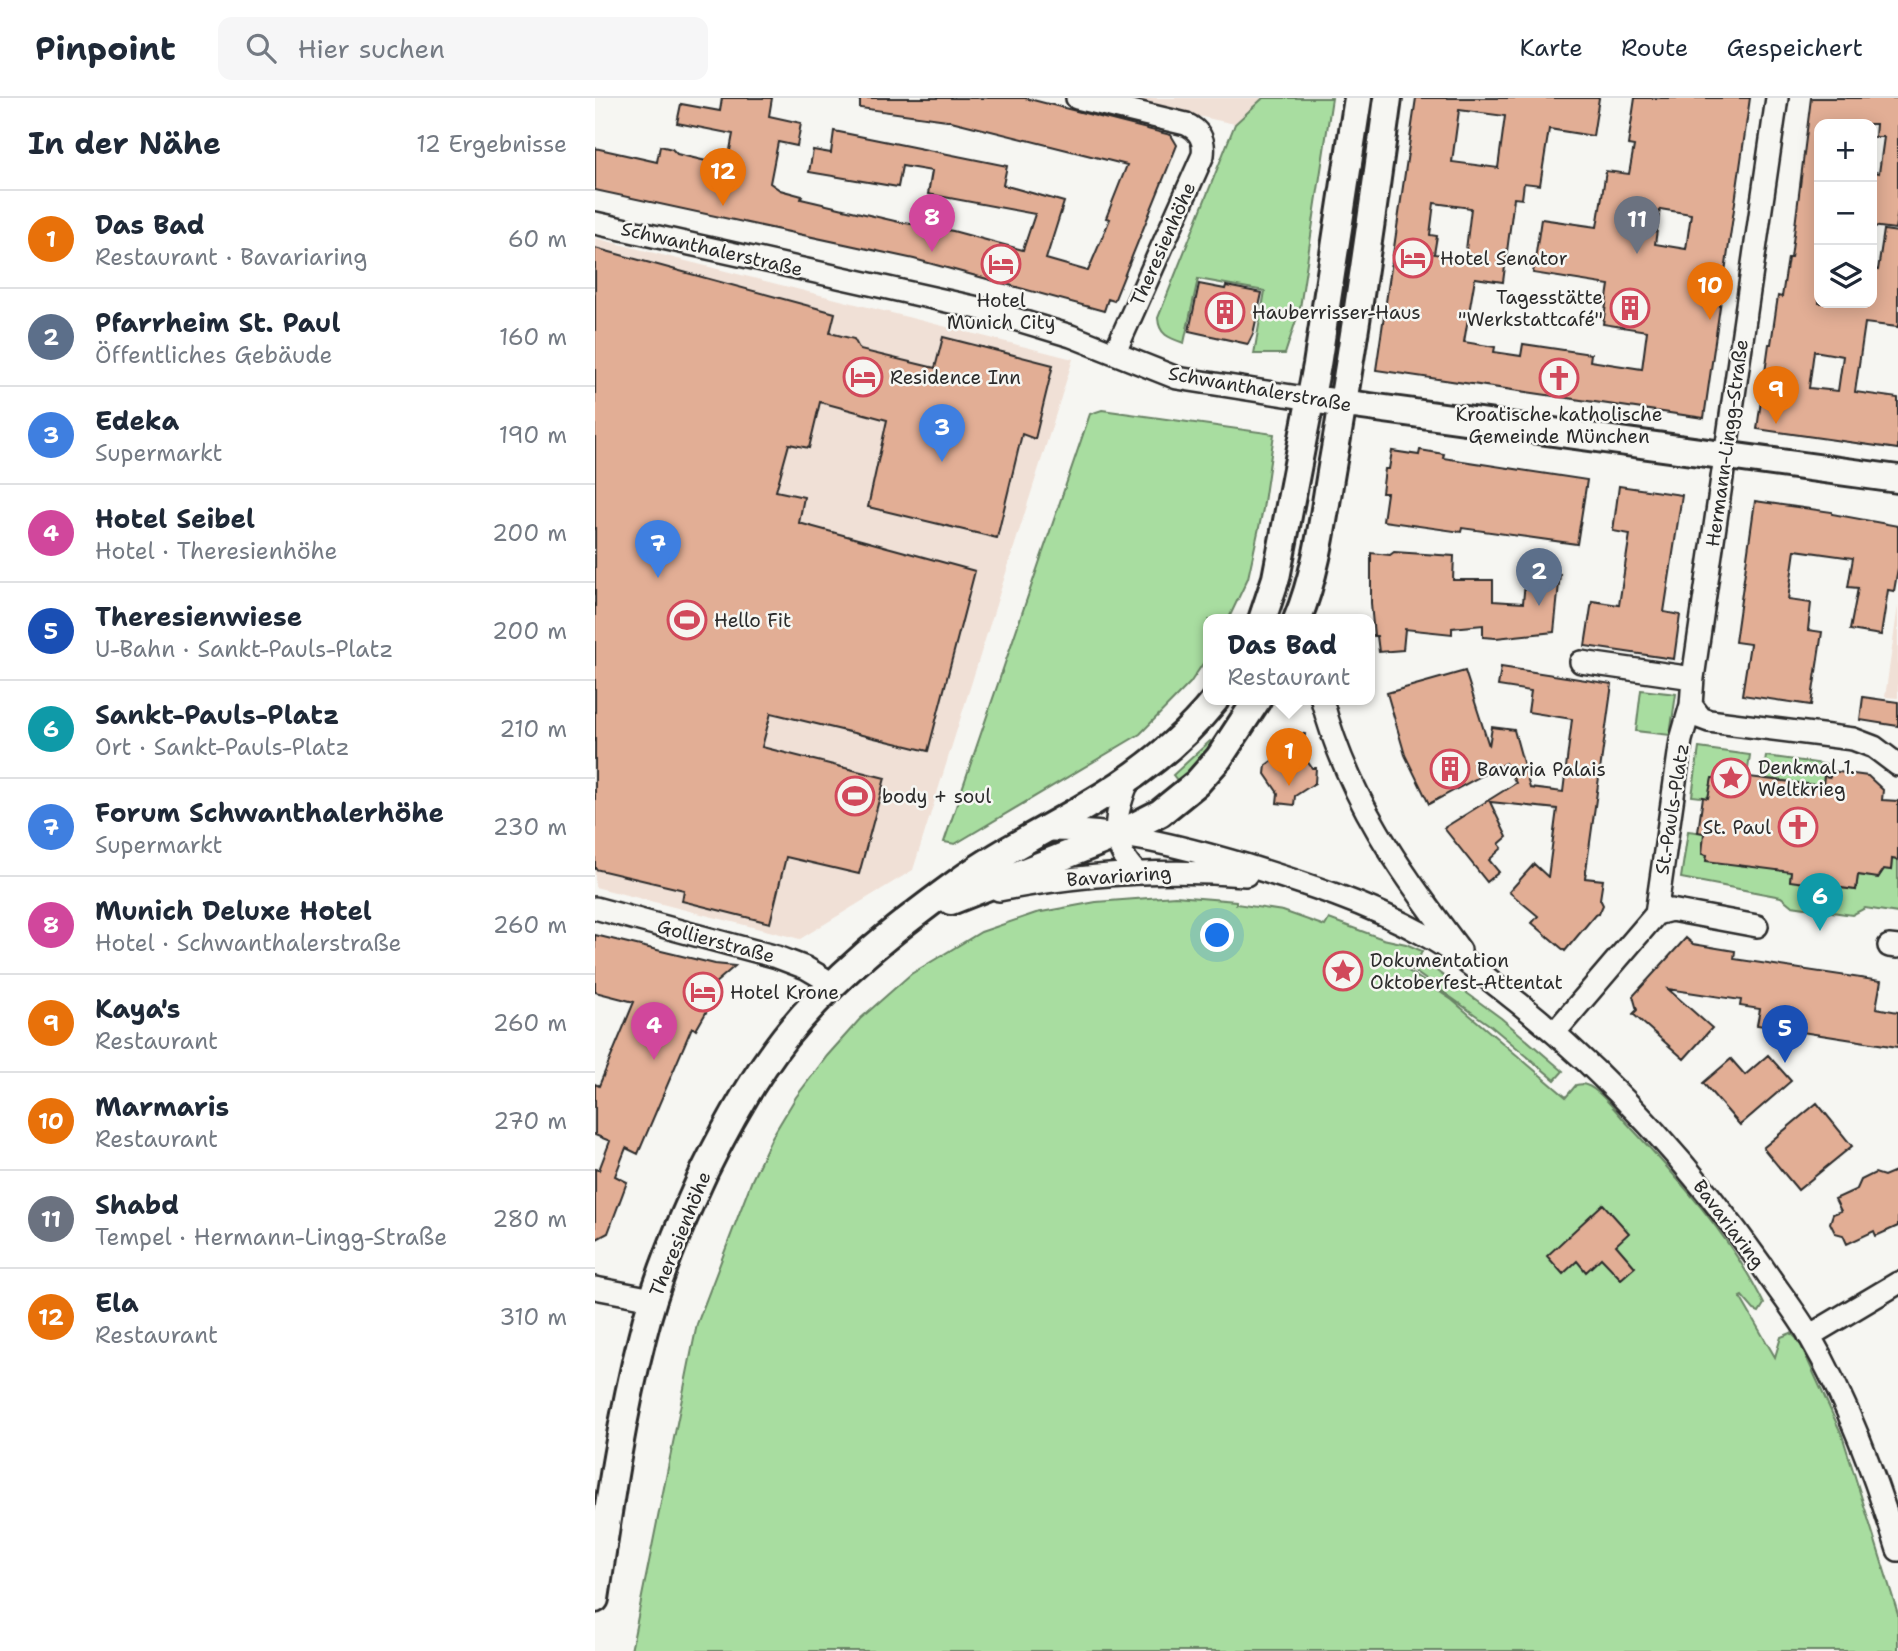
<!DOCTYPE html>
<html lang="de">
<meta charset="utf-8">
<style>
body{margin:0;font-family:"Shantell Sans",sans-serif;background:#f6f6f7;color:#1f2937}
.controls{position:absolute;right:21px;top:21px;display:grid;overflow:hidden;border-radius:14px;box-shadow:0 4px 18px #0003}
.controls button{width:63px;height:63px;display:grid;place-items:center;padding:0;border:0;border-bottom:2px solid #e0e1e3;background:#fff;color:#1f2937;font:35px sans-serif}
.you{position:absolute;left:623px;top:838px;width:24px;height:24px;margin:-18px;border:5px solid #fff;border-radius:50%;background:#1a73e8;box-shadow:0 0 0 10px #1a73e833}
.badge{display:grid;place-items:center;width:46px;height:46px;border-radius:50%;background:#ea580c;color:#fff;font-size:23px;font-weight:700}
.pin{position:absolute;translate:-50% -58px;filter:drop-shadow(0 2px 4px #0008)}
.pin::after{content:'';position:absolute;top:37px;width:24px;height:21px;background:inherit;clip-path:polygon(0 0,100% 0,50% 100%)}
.popup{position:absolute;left:608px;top:516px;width:172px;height:91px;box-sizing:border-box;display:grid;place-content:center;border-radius:14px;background:#fff;filter:drop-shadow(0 2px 5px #0005);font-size:23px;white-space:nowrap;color:#747a83}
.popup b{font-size:26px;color:#1f2937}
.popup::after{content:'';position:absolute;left:50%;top:100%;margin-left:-14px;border:14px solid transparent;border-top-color:#fff}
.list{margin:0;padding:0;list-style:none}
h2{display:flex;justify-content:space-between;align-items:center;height:91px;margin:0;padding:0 28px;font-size:30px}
h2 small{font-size:23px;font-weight:400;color:#747a83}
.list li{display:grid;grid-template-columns:46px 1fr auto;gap:21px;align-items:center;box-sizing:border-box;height:98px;padding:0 28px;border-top:2px solid #e0e1e3}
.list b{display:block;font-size:26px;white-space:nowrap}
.list p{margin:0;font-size:23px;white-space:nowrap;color:#747a83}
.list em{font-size:23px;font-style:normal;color:#747a83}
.icon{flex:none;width:38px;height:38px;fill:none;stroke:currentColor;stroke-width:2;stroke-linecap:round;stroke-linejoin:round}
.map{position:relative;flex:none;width:1303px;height:1553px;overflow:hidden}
header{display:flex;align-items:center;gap:42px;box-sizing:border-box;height:98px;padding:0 35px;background:#fff;border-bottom:2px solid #e0e1e3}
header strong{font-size:33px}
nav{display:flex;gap:38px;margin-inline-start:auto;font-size:24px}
.search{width:490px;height:63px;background:#f6f6f7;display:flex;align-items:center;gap:18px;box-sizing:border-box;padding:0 24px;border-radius:14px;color:#747a83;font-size:26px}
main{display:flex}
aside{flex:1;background:#fff}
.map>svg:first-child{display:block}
.built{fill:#f0e0d6}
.green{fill:#a8dda0;stroke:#6a8466;stroke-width:2}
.building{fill:#e2ae95;stroke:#2b2b2b;stroke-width:2;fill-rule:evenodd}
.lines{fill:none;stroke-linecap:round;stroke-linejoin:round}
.minor-casing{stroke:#2b2b2b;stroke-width:26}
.major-casing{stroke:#2b2b2b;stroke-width:32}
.minor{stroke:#f6f6f2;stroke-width:21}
.major{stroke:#f6f6f2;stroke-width:26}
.labels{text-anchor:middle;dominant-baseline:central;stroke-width:5;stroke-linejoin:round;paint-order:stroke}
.street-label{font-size:19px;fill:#2b2b2b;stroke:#f6f6f2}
.poi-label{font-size:19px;fill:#2b2b2b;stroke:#f6f6f2;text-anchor:start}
</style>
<header>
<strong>Pinpoint</strong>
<div class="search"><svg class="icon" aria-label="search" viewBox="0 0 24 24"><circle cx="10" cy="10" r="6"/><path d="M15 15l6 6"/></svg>Hier suchen</div>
<nav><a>Karte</a><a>Route</a><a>Gespeichert</a></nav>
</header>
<main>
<aside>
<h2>In der Nähe<small>12 Ergebnisse</small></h2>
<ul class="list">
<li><span class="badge" style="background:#e8710a">1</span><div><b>Das Bad</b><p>Restaurant · Bavariaring</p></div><em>60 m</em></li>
<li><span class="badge" style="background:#5c6f8a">2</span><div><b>Pfarrheim St. Paul</b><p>Öffentliches Gebäude</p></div><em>160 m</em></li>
<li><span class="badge" style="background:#3f7fe0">3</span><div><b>Edeka</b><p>Supermarkt</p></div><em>190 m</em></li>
<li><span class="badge" style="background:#d1479c">4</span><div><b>Hotel Seibel</b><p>Hotel · Theresienhöhe</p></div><em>200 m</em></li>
<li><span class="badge" style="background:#1a4fb4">5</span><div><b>Theresienwiese</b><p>U-Bahn · Sankt-Pauls-Platz</p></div><em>200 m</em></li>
<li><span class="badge" style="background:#0f9aa8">6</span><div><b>Sankt-Pauls-Platz</b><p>Ort · Sankt-Pauls-Platz</p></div><em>210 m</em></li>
<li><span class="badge" style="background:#3f7fe0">7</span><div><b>Forum Schwanthalerhöhe</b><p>Supermarkt</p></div><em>230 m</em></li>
<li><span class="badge" style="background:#d1479c">8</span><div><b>Munich Deluxe Hotel</b><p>Hotel · Schwanthalerstraße</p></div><em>260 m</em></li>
<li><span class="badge" style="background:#e8710a">9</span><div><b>Kaya's</b><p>Restaurant</p></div><em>260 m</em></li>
<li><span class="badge" style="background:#e8710a">10</span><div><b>Marmaris</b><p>Restaurant</p></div><em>270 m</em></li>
<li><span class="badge" style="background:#6b7280">11</span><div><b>Shabd</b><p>Tempel · Hermann-Lingg-Straße</p></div><em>280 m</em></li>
<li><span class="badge" style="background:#e8710a">12</span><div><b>Ela</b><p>Restaurant</p></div><em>310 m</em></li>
</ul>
</aside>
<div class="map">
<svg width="1303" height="1553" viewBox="0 0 1303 1553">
<rect width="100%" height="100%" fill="#f6f6f2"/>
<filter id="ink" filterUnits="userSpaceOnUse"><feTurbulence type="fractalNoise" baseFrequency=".0143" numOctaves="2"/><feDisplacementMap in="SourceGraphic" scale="14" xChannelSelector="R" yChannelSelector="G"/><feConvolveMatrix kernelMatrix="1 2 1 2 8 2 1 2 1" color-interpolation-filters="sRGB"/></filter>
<g filter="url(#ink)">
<path class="built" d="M517,0H668L640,26Z
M0,140L478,261L318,772L205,841L0,789Z
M1303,508V600L1290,599Z"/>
<path class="green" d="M668,0H737L705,210L690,256H659L670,193L603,181L589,245C574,240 564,237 563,220L640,26Z
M507,312L679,336L668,411L653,480L633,522H614L613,558L595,585L545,636L360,746L349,744L495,316Z
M1046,592L1081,596L1075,637L1041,633Z
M615,643L619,646L586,687L578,677Z
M1104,650L1155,657L1152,678L1123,675L1121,680H1117L1114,700L1097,698Z
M1171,658L1236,667L1235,679L1229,678L1227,693L1191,683L1168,680Z
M1093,733L1109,735L1112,752L1107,751V756L1112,757L1111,763L1197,769L1195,783L1261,792L1263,777L1283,780L1289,771L1296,772L1297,761L1303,762V815L1270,810L1257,817L1197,808L1186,799L1086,780Z
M580,798L641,803V806L688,813L730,828L734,821L788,841L811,846L827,853L824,860L906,920L968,973L960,982L896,928L813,869L798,863L857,902L971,999L981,987C984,987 988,985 991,987C1004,991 1021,1013 1030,1023C1081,1078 1136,1138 1169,1206L1164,1214L1159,1212L1147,1198L1145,1199L1180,1259L1186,1239L1196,1235L1204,1243L1247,1337L1303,1516V1553H36L102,1226L157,1082L177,1039L201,999L232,958L265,921L316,876L386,834L441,815L501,804Z"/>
<path class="building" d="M127,0H177L174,18L206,25L202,48L183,44L175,85L185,92L207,98L206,101L304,124L358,133L428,152L440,116L333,96L337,73L307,68L303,89L214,74L218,52L236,55L239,33L412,68L408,87L469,104L451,161L493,173L515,121L511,120L532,67L352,22L265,10V0H430L576,37L582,47L519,203L513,201L509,213L319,161L0,92V50L62,64L65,48L77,51L82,56L132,68L138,36L82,25L86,6L125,13Z
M821,0H1004L998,38L954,31L945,87L929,85L927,101L919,100L908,184L880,180L869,244L900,249L899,254L926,258L928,246L996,256L995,263L1047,271L1052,233L1008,226L1014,187L938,175L946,121L1002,129L1011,73L1034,76L1039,48L1033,47L1040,0H1155L1109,320L781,272ZM864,12L910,18L903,70L857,64ZM839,105L876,110L870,160L839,156L842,138L835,137ZM1065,111L1096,116L1091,151L1060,146Z
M1216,0H1303V113L1300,131L1277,128V73L1284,75L1289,39H1280L1281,26H1224V205H1277V171L1283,172L1289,132L1303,134V229L1270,225L1260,294L1303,300V351L1162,331L1174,246H1176L1183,198L1187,199L1193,160H1196ZM1219,253L1248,258L1243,293L1214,290Z
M0,150L240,215L235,235L259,241L265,252L340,270L348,239L458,267L440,341L427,336L402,440L273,409L292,322L225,304L214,350L194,346L181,393L209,399L204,425L380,473L333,653L176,615L167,649L290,680L264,776L191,759L175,825L87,803L89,792L0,771Z
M604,186L630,191L631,188L667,195L658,236L653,246L594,233Z
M825,352L849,356L848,360L992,382L982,446L867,430L866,434L788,423L792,395H787L790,371H794L797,353L824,357Z
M1024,388L1087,397L1069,514L1085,517L1079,561L990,548L997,503L1024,507L1035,436L1018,433Z
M1160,403L1237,414V416L1303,428V470L1299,493L1293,492L1286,537L1255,532L1263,490L1253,489L1258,460L1200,452L1193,502L1216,505L1213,532L1227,534L1216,607L1147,597L1155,546L1140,544Z
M799,454L859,458L858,482H898V503L928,505L931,473L965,476L959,534L901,540L888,539V527L857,530V536L810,531L808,552L784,554L782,538H779L776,505V455L795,457Z
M906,569L1017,586L990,780L1008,782L1005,801L1008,807L1004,816L1000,817L970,853L937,825L943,818L914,794L939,766L953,779L962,711L895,704L912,739L904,746L907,750L894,762L904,774L892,784L849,730L921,685L910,665L834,706L810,657L792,595L870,573L894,648L897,629L919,632L935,690L968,694L977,621L933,614L936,593L903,588Z
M1268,599L1303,604V628L1265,622Z
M692,633L710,636L707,656L717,670H721L720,685L700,698L699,707L682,705L683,695L670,676L671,667L689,654Z
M1236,673L1273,678L1288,692L1287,702L1303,703V762L1297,761L1296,772L1289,771L1283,780L1263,777L1261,792L1195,783L1196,774L1111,763L1112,757L1107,756L1109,735L1103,734L1108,699L1113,700L1117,680H1121L1122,675L1228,688L1229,678L1235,679Z
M0,837L120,866L140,868L112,892L121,897L101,932L97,929L43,1056L31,1050L20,1078L32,1084L13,1135L0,1142V1071L4,1072L15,1043L0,1037V986L4,988L39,904L0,894Z
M1091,840L1098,846L1140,853L1139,861L1286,883L1281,910L1303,914V949L1162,927L1165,911L1145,908L1146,902L1073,891L1117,930L1089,961L1038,916L1042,912L1038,898Z
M1173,957L1196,983L1145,1027L1108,985L1136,961L1150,977Z
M1222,1005L1257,1048L1203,1092L1168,1050Z
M1303,1072V1128L1281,1138L1279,1133L1252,1146L1248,1137L1240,1135L1235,1125L1238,1116L1246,1113L1240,1101L1262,1091L1266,1082L1280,1075L1289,1078Z
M1008,1106L1034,1135L1021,1147L1040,1169L1026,1181L1006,1160L991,1174L982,1163L968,1176L952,1158Z"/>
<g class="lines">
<defs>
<path id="minor" d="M482,0L591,26C604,32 610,42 608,57L520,254
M0,125L383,210L476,238L582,280L716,301
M986,564L1098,580
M727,602C753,700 805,773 865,852
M1096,607L1106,620L1114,623L1258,641L1279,649L1303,667
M535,679C520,714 512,745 541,774
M451,732C519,731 585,748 650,767C711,786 772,805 828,836C863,855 893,881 925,906C1018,981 1098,1070 1167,1168C1182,1191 1200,1213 1214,1237C1253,1304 1280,1378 1303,1452
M404,792C486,776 568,770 651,777
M0,810L182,859L211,870L238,886
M1061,816L1086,642L1096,607L1098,580L1182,0
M1294,848L1303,849
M960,934L1061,816L1076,812L1162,828
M0,1190L58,1201
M1214,1238L1303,1185"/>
<path id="major" d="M716,301L1303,381
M667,522L681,480L722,267L763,0
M702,522C724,469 729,412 739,357C760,238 777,119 793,0
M356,803L522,737L565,715L602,685L624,660L662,602
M0,1501C13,1414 25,1326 47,1240C61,1182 85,1126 110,1072C133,1025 158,980 190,939C238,879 300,830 362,785C404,754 452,732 496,705C542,678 587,643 620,602"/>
</defs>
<use href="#minor" class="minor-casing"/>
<use href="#major" class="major-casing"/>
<use href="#minor" class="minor"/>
<use href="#major" class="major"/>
</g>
</g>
<defs>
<symbol id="hotel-ring" viewBox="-11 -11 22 22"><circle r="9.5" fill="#f6f6f2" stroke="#d1495b" stroke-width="1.5"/><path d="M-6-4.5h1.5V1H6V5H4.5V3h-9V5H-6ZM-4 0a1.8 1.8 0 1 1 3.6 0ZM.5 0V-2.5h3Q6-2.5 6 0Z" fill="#d1495b"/></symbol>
<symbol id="building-ring" viewBox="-11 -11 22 22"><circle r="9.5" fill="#f6f6f2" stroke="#d1495b" stroke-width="1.5"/><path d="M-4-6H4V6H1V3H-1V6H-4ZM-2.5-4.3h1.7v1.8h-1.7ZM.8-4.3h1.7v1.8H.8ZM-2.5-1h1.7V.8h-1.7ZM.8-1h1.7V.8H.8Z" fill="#d1495b"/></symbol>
<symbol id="church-ring" viewBox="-11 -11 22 22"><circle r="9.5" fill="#f6f6f2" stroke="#d1495b" stroke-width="1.5"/><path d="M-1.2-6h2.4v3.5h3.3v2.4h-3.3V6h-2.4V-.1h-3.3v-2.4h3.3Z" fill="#d1495b"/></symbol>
<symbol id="stadium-ring" viewBox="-11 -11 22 22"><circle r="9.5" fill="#f6f6f2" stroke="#d1495b" stroke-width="1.5"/><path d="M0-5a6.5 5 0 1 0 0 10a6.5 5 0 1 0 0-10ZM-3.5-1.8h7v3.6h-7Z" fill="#d1495b"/></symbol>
<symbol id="sight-ring" viewBox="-11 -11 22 22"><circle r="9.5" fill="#f6f6f2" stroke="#d1495b" stroke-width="1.5"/><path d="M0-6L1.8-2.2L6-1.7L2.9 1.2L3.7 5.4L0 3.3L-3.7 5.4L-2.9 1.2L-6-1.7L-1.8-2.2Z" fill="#d1495b"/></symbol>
</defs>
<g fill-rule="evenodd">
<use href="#hotel-ring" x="796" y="138" width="44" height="44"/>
<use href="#hotel-ring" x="384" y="144" width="44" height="44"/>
<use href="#building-ring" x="1013" y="188" width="44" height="44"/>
<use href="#building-ring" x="608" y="192" width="44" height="44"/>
<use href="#hotel-ring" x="246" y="257" width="44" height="44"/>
<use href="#church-ring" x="942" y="258" width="44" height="44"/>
<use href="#stadium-ring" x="70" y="500" width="44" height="44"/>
<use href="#building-ring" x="833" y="649" width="44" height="44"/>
<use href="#sight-ring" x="1114" y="658" width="44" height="44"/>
<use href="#stadium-ring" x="238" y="676" width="44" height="44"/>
<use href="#church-ring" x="1181" y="707" width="44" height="44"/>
<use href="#sight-ring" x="726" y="851" width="44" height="44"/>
<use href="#hotel-ring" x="86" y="872" width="44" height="44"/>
</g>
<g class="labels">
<g class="street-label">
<text transform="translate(568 146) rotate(-66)">Theresienhöhe</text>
<text transform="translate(117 151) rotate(13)">Schwanthalerstraße</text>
<text transform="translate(665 291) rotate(10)">Schwanthalerstraße</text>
<text transform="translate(1132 345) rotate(-82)">Hermann-Lingg-Straße</text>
<text transform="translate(1077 711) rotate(-81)">St.-Pauls-Platz</text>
<text transform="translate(524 778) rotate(-4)">Bavariaring</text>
<text transform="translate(121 843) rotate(15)">Gollierstraße</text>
<text transform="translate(1134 1126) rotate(53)">Bavariaring</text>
<text transform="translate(85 1136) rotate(-68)">Theresienhöhe</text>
</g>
<g class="poi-label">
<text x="845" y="160">Hotel Senator</text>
<text x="1008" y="199" text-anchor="end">Tagesstätte<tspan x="1008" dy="22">"Werkstattcafé"</tspan></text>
<text x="406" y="202" text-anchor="middle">Hotel<tspan x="406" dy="22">Munich City</tspan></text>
<text x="657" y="214">Hauberrisser-Haus</text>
<text x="295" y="279">Residence Inn</text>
<text x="964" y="316" text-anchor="middle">Kroatische katholische<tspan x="964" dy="22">Gemeinde München</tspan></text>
<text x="119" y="522">Hello Fit</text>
<text x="1163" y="669">Denkmal 1.<tspan x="1163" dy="22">Weltkrieg</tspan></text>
<text x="882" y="671">Bavaria Palais</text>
<text x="287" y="698">body + soul</text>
<text x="1176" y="729" text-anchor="end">St. Paul</text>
<text x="775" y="862">Dokumentation<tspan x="775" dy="22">Oktoberfest-Attentat</tspan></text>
<text x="135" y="894">Hotel Krone</text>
</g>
</g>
</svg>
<div class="controls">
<button>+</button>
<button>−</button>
<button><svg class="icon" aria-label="layers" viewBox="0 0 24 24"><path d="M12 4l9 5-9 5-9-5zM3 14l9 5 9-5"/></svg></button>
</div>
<div class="you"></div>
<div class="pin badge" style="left:694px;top:688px;background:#e8710a">1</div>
<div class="popup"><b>Das Bad</b>Restaurant</div>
<div class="pin badge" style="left:944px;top:508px;background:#5c6f8a">2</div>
<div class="pin badge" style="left:347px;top:364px;background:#3f7fe0">3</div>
<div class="pin badge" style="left:59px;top:962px;background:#d1479c">4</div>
<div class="pin badge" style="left:1190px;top:965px;background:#1a4fb4">5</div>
<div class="pin badge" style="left:1225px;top:833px;background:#0f9aa8">6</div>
<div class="pin badge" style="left:63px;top:480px;background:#3f7fe0">7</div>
<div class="pin badge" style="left:337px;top:154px;background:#d1479c">8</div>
<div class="pin badge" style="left:1181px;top:326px;background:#e8710a">9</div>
<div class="pin badge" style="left:1115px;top:222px;background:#e8710a">10</div>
<div class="pin badge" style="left:1042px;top:156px;background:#6b7280">11</div>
<div class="pin badge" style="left:128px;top:108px;background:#e8710a">12</div>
</div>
</main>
